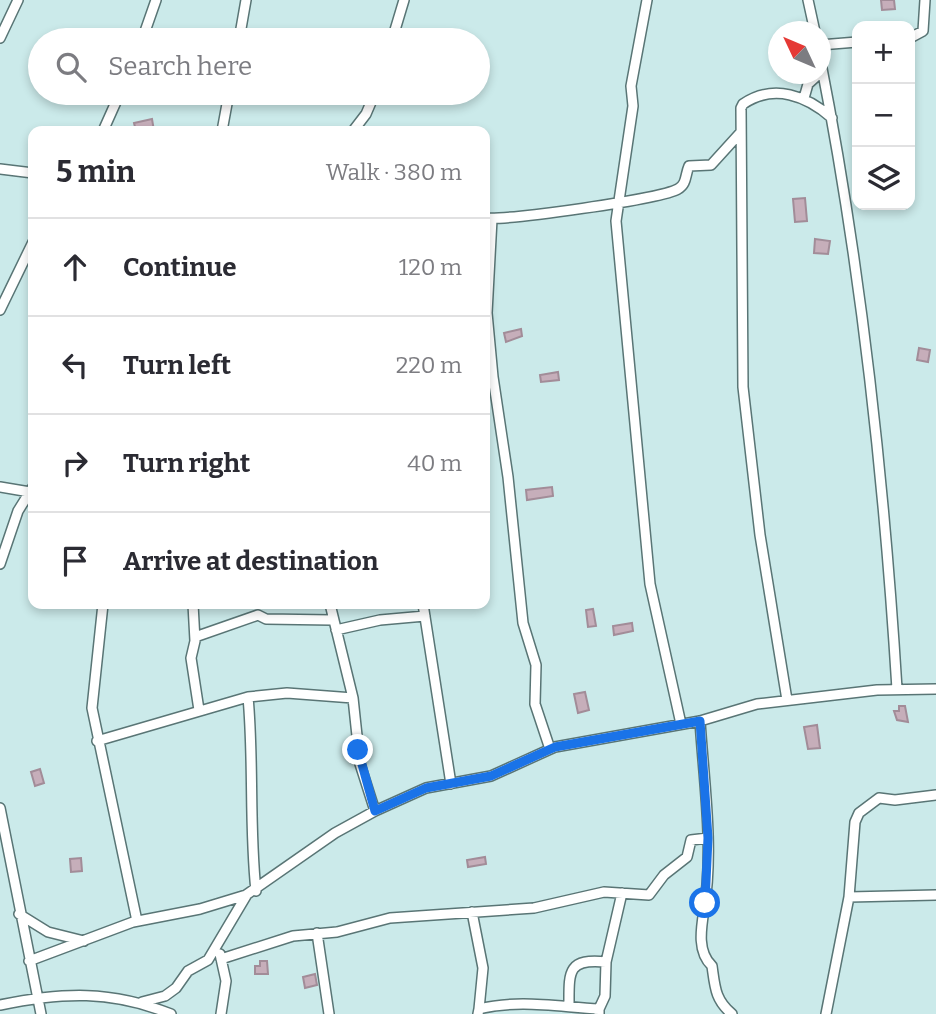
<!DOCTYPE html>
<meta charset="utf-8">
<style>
body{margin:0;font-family:Bitter,serif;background:#f2f2f3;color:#2b2b33}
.controls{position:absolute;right:21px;top:21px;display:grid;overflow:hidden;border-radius:14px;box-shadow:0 4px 10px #0003}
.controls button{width:63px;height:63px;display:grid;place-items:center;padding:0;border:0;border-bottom:2px solid #e1e1e2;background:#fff;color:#2b2b33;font:35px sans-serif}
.compass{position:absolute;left:768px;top:21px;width:63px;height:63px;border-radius:50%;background:#fff;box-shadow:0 4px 10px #0003;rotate:314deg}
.stop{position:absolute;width:21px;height:21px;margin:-16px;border:5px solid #1a73e8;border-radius:50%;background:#fff}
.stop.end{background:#1a73e8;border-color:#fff;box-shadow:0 2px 7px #0008}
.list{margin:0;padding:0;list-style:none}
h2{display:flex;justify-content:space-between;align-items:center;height:91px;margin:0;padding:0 28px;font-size:30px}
h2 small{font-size:23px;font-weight:400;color:#7c7c81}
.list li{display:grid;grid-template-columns:46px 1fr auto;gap:21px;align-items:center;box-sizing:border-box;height:98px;padding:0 28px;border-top:2px solid #e1e1e2}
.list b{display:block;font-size:26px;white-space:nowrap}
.list em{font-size:23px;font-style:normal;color:#7c7c81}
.icon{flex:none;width:38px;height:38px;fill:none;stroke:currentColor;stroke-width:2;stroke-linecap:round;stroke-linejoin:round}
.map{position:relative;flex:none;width:936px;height:1014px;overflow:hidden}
.search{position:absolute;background:#fff;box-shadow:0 4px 10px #0003;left:28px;top:28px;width:462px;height:77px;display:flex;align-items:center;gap:18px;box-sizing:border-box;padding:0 24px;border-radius:38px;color:#7c7c81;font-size:26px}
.panel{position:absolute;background:#fff;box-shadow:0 4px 10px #0003;left:28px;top:126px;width:462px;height:483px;border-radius:14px}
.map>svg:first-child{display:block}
.building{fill:#c6aeba;stroke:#a28c98;stroke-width:2}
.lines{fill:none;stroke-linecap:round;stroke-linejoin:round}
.street-casing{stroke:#597575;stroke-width:12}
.street{stroke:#fff;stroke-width:9}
.route{stroke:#1a73e8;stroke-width:9}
</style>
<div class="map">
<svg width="936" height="1014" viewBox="0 0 936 1014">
<rect width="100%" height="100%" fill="#cbeaea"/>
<path class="building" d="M881,0H894L895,9L882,10Z
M152,119L154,131H136L134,123Z
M805,198L807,221L795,222L793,199Z
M815,239L830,241L828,254L814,253Z
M521,329L522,336L506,342L504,333Z
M919,348L930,350L928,362L917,360Z
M558,372L559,380L541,382L540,375Z
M552,487L553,496L527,500L526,490Z
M593,609L596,626L588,627L586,610Z
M632,623L633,631L614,635L613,626Z
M585,692L589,710L578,713L574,694Z
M899,706H905L908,722L897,720L894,711H899Z
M817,725L820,748L808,749L804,727Z
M40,769L44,783L35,786L31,772Z
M485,857L486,864L468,867L467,860Z
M81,858L82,871L71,872L70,859Z
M260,961H267L268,974H255V966H260Z
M315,974L317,985L305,988L303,977Z"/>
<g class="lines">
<defs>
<path id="street" d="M647,0L631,86L633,106L616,221L650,584L681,724
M808,0L815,32
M0,38L18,0
M910,38L923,31L925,0
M142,40L156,0
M239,40L246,0
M392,40L404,0
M820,45L857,42
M820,58C861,266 884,477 897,689
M804,98L808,84L819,74
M103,131L120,93
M222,131L229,93
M353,131L366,114L375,93
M0,169L33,173
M485,218C505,221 661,199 678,189C687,184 685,175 689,166L711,165L741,132
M492,219L487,313L493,377L508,477L523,623L536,665L535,704L550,749
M0,310L33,242
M0,487L30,492
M0,564L18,511L33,487
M103,604L92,708L137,921
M193,604L195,641L191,658L199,710
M330,604L353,698L360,764L375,811
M423,604L451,784
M336,630L380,620L425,616
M195,637L258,615L266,619L332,620
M248,697C254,762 249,826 256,891
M787,700L760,535L743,387L741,108L743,104C774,83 807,96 832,118
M700,721C704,783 714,849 704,910C701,929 697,952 712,966C715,987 715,1000 732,1014
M97,741L248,697L287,693L353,698
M0,808L41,1014
M849,897L936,895
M472,912L483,968L479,1009
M19,914L48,932L84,941
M317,933L329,1014
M220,954L226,981L221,1014
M221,959L293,936L337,932L390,918L534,908L604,892L649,895L664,875L687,857L691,840L708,838
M29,961L133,922L200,909L246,895L335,833L375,811L426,788L491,776L555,747L700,721L757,704L877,690L936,689
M142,1002L165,996L176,988L188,971L208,960L246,896
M0,1005C63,992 111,990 171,1014
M569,1006C569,972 567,958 606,962
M599,1009L605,996L606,962L622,893
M478,1014L479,1009C518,999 559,1007 599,1009V1014
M826,1014L849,897L855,822L859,813L879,798L895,800L936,795"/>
</defs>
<use href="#street" class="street-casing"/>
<use href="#street" class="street"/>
</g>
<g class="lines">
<path class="route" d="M358,750L375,811L426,788L491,776L555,747L700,721L708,838L705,903"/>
</g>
</svg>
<div class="controls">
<button>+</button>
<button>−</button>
<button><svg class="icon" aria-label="layers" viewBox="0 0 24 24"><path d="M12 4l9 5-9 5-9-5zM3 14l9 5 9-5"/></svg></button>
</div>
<svg class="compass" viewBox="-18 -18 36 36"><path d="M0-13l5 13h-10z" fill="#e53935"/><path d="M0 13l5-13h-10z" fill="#7c7c81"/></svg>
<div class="stop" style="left:705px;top:903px"></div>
<div class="stop end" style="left:358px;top:750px"></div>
<div class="search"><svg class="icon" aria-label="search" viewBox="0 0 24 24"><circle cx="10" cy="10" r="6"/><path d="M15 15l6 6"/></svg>Search here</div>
<section class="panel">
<h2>5 min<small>Walk · 380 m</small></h2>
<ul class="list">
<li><svg class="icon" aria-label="ahead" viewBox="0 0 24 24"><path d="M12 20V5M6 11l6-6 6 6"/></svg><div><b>Continue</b></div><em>120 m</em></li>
<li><svg class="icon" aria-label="left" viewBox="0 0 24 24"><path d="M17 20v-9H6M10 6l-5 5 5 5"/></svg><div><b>Turn left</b></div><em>220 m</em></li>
<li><svg class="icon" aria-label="right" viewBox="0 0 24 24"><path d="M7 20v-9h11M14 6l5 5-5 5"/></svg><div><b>Turn right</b></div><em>40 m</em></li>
<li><svg class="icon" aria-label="arrive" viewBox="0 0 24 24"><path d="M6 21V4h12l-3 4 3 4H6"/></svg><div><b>Arrive at destination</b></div></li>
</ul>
</section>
</div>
